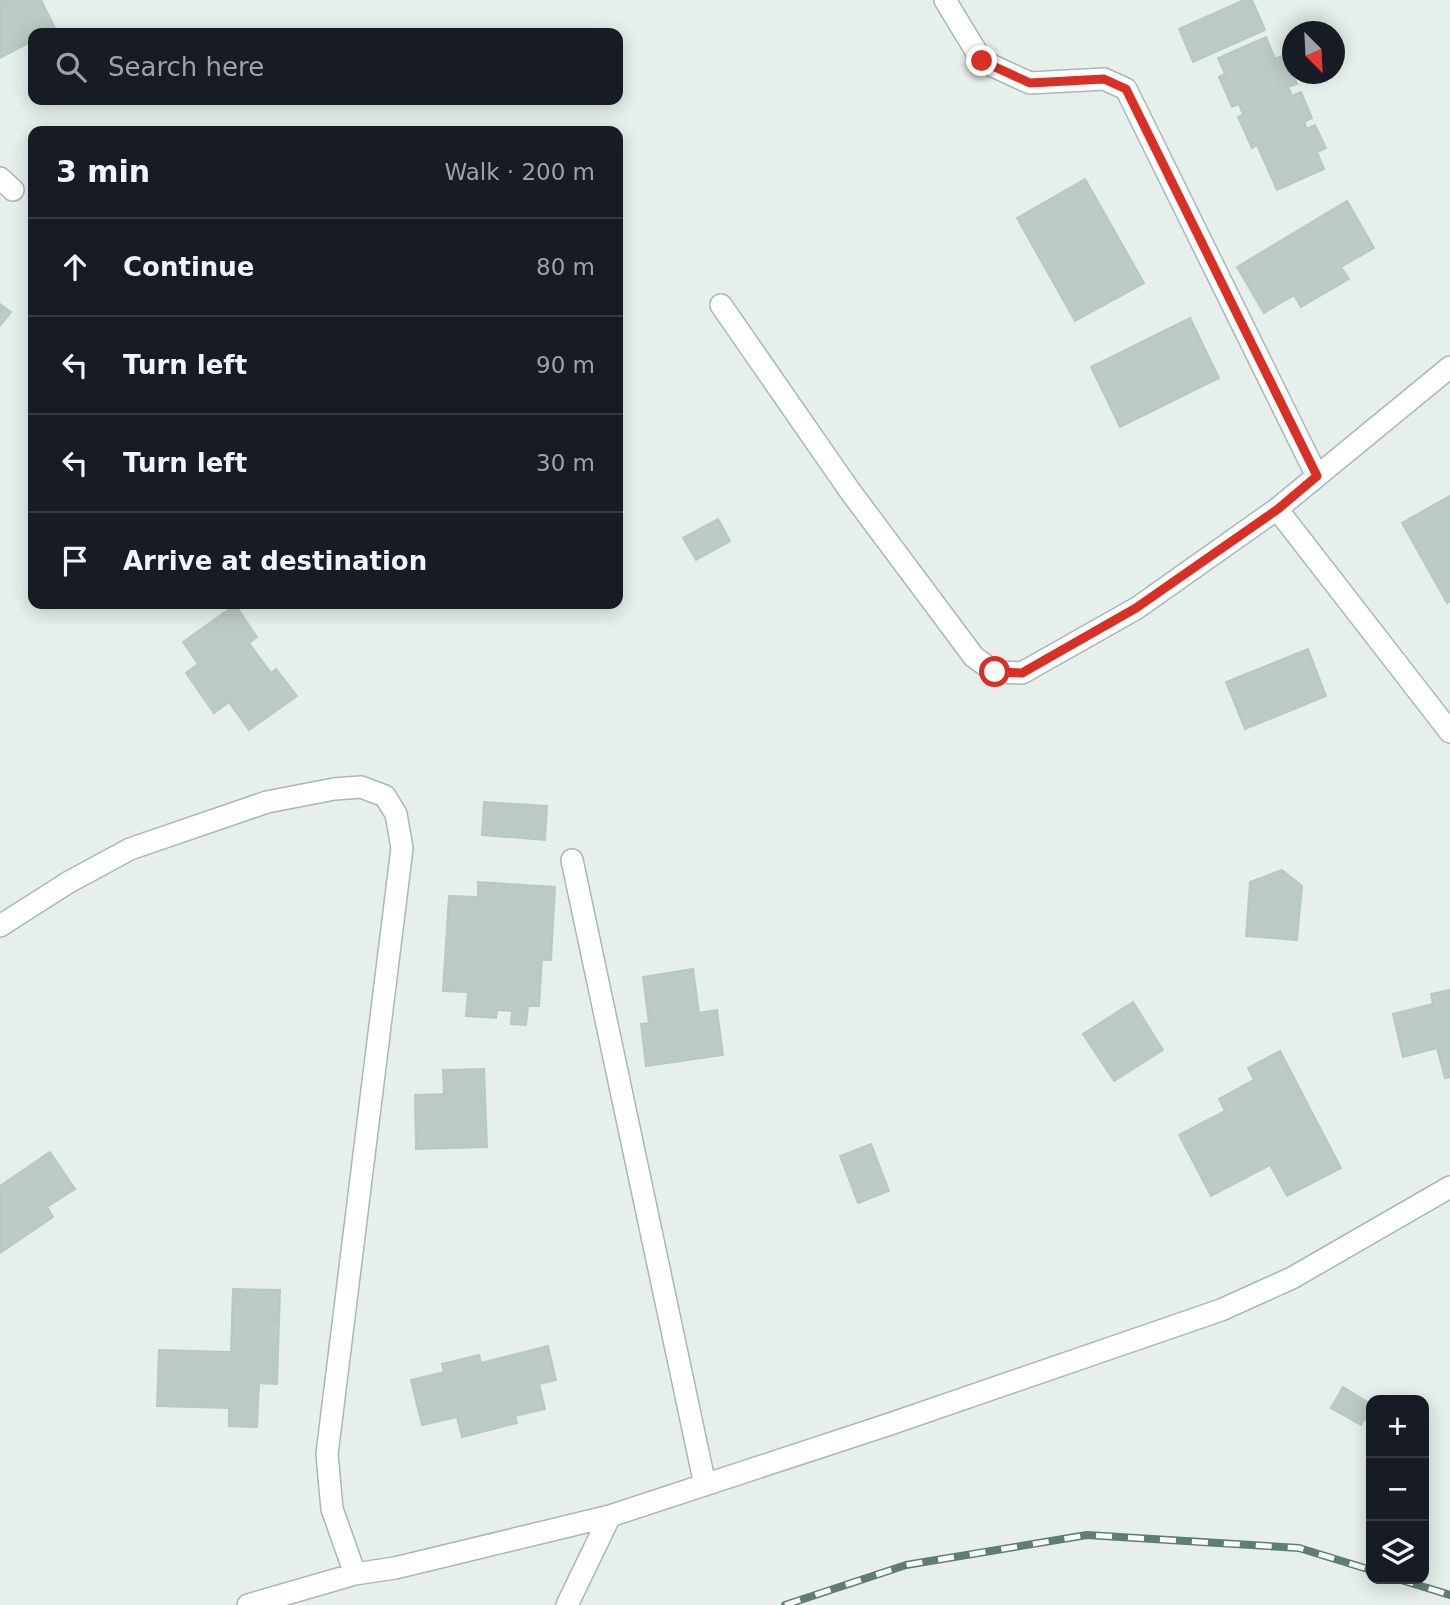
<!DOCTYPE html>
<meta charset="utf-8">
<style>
body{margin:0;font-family:"DejaVu Sans",sans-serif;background:#20242c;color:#f1f3f6}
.controls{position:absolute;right:21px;bottom:21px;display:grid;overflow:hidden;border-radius:14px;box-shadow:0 4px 18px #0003}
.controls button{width:63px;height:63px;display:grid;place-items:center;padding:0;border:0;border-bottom:2px solid #363941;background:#171b24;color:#f1f3f6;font:35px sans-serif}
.compass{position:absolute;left:1282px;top:21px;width:63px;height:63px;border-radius:50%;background:#171b24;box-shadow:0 4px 18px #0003;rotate:156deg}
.stop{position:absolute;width:21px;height:21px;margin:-16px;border:5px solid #d93025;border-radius:50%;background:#fff}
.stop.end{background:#d93025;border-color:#fff;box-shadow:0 2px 7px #0008}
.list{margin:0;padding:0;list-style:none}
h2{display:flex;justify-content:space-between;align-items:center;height:91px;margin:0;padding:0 28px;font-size:30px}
h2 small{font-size:23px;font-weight:400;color:#9ea1a6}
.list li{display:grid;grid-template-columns:46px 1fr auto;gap:21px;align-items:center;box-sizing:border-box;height:98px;padding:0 28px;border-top:2px solid #363941}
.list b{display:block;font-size:26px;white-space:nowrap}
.list em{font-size:23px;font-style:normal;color:#9ea1a6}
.icon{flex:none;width:38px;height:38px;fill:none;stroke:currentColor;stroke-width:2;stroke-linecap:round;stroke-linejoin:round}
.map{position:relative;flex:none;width:1450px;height:1605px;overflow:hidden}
.search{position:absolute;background:#171b24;box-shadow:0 4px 18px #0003;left:28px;top:28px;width:595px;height:77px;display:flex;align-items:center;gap:18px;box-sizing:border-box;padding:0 24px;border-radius:14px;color:#9ea1a6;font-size:26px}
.panel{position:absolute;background:#171b24;box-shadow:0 4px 18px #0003;left:28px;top:126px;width:595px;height:483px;border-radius:14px}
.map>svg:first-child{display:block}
.building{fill:#bbcac4;stroke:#b8c9c2;stroke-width:2}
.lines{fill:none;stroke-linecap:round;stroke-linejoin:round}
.minor-casing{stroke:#a8b8b2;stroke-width:24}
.minor{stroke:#fff;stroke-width:21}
.rail-casing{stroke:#5f7d75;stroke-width:8}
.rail{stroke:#f7fbf9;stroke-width:5;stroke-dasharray:16;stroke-linecap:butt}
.route{stroke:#d93025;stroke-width:9}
</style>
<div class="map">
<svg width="1450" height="1605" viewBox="0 0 1450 1605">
<rect width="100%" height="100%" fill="#e6efeb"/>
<path class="building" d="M0,0H41L56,30L49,33H33V41L0,58Z
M1244,0H1252L1265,30L1193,62L1179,29Z
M1266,37L1275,59L1284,55L1297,84L1288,87L1292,96L1301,92L1312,118L1304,122L1307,129L1315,125L1326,148L1317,152L1324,169L1277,190L1257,145L1252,148L1238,117L1243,115L1239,104L1232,107L1219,77L1225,74L1218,58Z
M1085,179L1144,283L1075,321L1017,218Z
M1347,201L1374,248L1341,267L1349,279L1301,307L1294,295L1264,313L1237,267Z
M0,304L11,312L0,326Z
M1190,318L1219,378L1120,427L1091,367Z
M1450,496V601L1447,603L1402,523Z
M718,519L730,541L696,560L683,538Z
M235,605L257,637L249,643L271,673L276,669L297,696L249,730L229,702L214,713L186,673L198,664L183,642Z
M1308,649L1326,696L1245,729L1226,682Z
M484,802L547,806L545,840L482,835Z
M1282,870L1302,886L1297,940L1246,936L1250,882Z
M478,882L555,887L551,960H542L539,1006H528L526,1025L511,1024L512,1011L497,1010L496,1018L466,1016L468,992L443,991L449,896L478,897Z
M693,969L699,1013L717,1010L723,1055L646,1066L641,1024L649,1023L643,977Z
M1450,990V1077L1445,1078L1437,1048L1403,1057L1393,1014L1433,1004L1431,994Z
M1133,1002L1163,1050L1114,1081L1083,1034Z
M1280,1051L1341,1168L1287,1196L1270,1165L1211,1196L1179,1135L1225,1111L1219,1099L1254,1080L1248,1068Z
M484,1069L487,1147L416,1149L415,1095L444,1094L443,1070Z
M871,1144L889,1191L858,1203L840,1156Z
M50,1152L75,1189L47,1207L53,1217L0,1253V1186Z
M233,1289L280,1290L277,1384L259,1383L257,1427L229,1426V1408L157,1406L159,1350L231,1352Z
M548,1346L556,1380L539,1384L545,1409L515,1416L517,1423L462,1437L457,1417L422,1425L411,1380L444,1372L442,1364L479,1355L481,1363Z
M1343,1387L1371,1404V1408L1361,1425L1331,1408Z"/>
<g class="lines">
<defs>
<path id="minor" d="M945,0L982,61L1030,83L1104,79L1126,89L1317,476
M0,178L13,190
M721,305L850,491L974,657L995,672L1022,673L1137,608L1277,509L1450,367
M1277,509L1450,732
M572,860L705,1485
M0,926L69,882L130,849L267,802L334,789L361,787L385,796L396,814L402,848L327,1454L332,1509L355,1574L395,1568L610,1516L887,1425L1221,1310L1292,1278L1450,1187
M248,1605L355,1574
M567,1605L610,1516"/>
</defs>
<use href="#minor" class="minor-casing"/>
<use href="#minor" class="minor"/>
<defs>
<path id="rail" d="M1398,1579L1450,1595
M785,1605L906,1565L1087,1535L1299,1548L1371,1570"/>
</defs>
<use href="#rail" class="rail-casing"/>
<use href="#rail" class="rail"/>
</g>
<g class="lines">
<path class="route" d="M982,61L1030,83L1104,79L1126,89L1317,476L1278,509L1136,608L1022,673L995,672"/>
</g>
</svg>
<div class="controls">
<button>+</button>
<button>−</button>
<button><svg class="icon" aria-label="layers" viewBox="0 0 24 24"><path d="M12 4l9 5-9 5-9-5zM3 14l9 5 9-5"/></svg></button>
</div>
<svg class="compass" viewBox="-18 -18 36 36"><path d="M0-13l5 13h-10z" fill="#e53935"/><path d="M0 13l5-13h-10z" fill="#9ea1a6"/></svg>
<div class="stop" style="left:995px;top:672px"></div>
<div class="stop end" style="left:982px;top:61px"></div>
<div class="search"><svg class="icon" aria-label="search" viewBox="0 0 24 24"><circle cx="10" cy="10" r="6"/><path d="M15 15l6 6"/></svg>Search here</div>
<section class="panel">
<h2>3 min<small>Walk · 200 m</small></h2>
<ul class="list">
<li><svg class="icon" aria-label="ahead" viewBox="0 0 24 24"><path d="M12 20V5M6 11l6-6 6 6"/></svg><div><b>Continue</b></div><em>80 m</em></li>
<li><svg class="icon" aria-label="left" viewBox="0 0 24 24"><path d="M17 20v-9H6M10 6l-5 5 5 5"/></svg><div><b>Turn left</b></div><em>90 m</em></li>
<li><svg class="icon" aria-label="left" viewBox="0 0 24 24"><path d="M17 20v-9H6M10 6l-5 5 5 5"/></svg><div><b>Turn left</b></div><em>30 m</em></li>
<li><svg class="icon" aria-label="arrive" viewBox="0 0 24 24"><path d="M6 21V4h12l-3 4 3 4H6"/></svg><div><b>Arrive at destination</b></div></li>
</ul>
</section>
</div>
